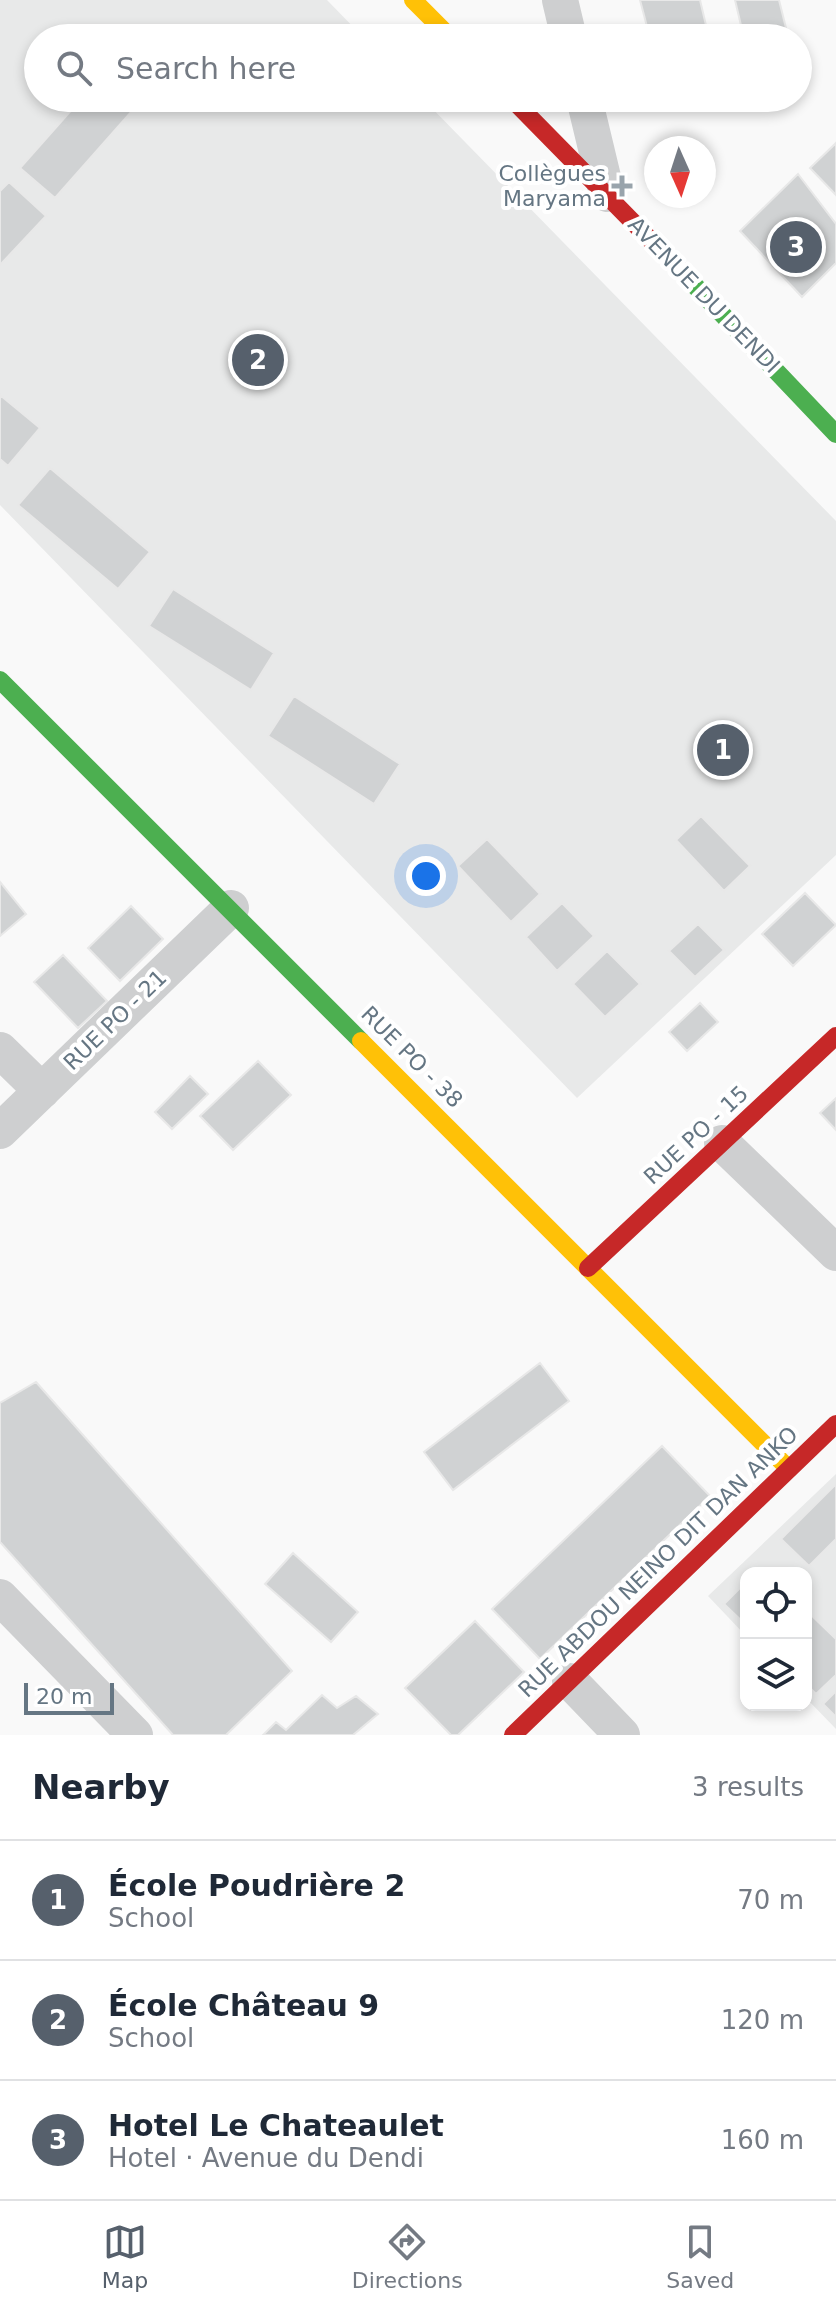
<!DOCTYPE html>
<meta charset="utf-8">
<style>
body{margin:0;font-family:"DejaVu Sans",sans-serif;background:#f6f6f7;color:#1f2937}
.controls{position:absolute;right:24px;bottom:24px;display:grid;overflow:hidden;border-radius:16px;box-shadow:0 4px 12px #0003}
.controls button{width:72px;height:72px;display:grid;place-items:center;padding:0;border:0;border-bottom:2px solid #e0e1e3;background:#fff;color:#1f2937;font:40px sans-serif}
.compass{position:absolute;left:644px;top:136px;width:72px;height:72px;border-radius:50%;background:#fff;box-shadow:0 4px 12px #0003;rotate:177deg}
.scale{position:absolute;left:24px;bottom:20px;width:90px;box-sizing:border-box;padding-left:8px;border:4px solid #657683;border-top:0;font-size:22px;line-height:28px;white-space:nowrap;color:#657683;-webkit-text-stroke:6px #fff;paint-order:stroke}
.you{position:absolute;left:426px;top:876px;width:28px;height:28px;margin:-20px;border:6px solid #fff;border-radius:50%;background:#1a73e8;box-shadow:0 0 0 12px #1a73e833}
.badge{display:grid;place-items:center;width:52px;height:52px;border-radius:50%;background:#56606c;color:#fff;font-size:26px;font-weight:700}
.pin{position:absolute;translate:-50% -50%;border:4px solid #fff;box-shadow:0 2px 8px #0006}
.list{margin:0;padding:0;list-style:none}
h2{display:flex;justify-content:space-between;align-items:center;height:104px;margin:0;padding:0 32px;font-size:34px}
h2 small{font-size:26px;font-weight:400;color:#747a83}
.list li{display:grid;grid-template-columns:52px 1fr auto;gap:24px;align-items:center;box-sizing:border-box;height:120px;padding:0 32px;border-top:2px solid #e0e1e3}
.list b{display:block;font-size:30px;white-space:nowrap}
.list p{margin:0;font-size:26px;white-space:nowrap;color:#747a83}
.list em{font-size:26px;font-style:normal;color:#747a83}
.icon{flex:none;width:44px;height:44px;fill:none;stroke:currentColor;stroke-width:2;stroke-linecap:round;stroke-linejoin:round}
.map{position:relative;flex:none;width:836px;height:1735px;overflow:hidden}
.search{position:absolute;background:#fff;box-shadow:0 4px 12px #0003;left:24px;right:24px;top:24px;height:88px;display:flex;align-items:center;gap:20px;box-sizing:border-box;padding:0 28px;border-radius:44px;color:#747a83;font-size:30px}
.sheet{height:464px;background:#fff}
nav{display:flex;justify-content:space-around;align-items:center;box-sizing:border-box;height:112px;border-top:2px solid #e0e1e3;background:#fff;font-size:22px;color:#747a83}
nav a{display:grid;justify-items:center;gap:4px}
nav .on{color:#56606c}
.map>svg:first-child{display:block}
.built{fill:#e8e9e9}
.building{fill:#d0d2d3;stroke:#e8e8e8;stroke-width:2}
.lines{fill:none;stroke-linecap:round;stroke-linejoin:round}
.street{stroke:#cecfd0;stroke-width:36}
.fast{stroke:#4caf50;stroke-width:18}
.slow{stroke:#ffc107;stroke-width:18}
.jam{stroke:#c62828;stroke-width:18}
.poi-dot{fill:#99a4ac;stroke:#fff;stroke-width:3}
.labels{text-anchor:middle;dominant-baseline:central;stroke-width:8;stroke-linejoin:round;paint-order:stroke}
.poi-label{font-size:22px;fill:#657683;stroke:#fff;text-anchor:end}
.street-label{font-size:22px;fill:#657683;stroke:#fff}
</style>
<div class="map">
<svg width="836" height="1735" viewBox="0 0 836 1735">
<rect width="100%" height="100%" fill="#f9f9f9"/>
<path class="built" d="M0,0H327L364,38H38V98H422L836,521V855L577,1098L0,505Z
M836,1474V1729L806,1698V1573H746V1636L708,1596Z"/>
<path class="building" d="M640,0H700L709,38H650Z
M735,0H779L788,36L744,38Z
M82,98H135L140,102L55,198L20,168Z
M836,143V195L810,168Z
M798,174L836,224V263L802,297L740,231Z
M9,182L46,216L0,265V191Z
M0,395L40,428L8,466L0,459Z
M50,468L150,552L118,589L18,505Z
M173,589L274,653L251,690L149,626Z
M294,696L400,764L374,804L268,736Z
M701,816L750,866L724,891L676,840Z
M487,839L540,894L511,922L458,866Z
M0,882L26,914L0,936Z
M805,893L836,925L793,966L762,934Z
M562,903L594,936L557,971L526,937Z
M131,906L163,939L120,981L88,948Z
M698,924L724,950L695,977L669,951Z
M607,951L640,984L605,1017L573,984Z
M63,955L107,1001L78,1028L34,982Z
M700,1003L718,1022L687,1051L669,1032Z
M258,1061L291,1095L233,1150L200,1116Z
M190,1076L208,1094L172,1129L155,1112Z
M836,1098V1130L820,1113Z
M540,1363L569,1401L453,1490L424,1452Z
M36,1382L292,1671L226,1735H173L0,1542V1403Z
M662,1446L710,1496L540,1659L492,1609Z
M836,1484V1539L809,1566L781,1539Z
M293,1553L358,1612L331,1642L265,1584Z
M746,1582V1625L724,1604Z
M806,1610L836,1639V1675L816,1694L806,1684Z
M475,1621L524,1672L458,1735H451L405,1688Z
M836,1691V1717L823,1704Z
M322,1695L337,1708L356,1696L378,1714L353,1735H263L276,1722L286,1730Z"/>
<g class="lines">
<path class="street" d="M560,0L569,38
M584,98L607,194
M0,1050L42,1091
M0,1131L231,908
M722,1143L836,1253
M0,1597L135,1735
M570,1681L622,1735"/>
<path class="fast" d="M680,270L836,434
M0,680L361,1041"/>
<path class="slow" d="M413,0L451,38
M361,1041L789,1469"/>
<path class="jam" d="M511,98L680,270
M588,1268L836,1036
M513,1735L836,1424"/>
</g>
<path class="poi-dot" d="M618 174h8v8h8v8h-8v8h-8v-8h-8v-8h8z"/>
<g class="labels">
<g class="poi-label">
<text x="606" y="173">Collègues<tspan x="606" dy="25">Maryama</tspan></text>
</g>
<g class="street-label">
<text transform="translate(704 295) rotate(46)">AVENUE DU DENDI</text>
<text transform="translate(115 1020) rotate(-44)">RUE PO - 21</text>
<text transform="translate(412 1057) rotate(45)">RUE PO - 38</text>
<text transform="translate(696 1135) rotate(-43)">RUE PO - 15</text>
<text transform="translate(658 1562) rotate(-44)">RUE ABDOU NEINO DIT DAN ANKO</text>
</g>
</g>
</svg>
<div class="controls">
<button><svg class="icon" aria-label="locate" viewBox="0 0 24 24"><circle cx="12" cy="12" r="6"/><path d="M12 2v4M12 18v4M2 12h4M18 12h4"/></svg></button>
<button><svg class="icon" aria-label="layers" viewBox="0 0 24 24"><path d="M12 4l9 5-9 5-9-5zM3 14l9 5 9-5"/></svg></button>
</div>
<svg class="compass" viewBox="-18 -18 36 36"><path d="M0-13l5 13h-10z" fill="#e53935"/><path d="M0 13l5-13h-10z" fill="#747a83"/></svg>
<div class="scale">20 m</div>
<div class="you"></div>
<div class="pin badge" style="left:723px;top:750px">1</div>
<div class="pin badge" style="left:258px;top:360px">2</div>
<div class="pin badge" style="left:796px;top:247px">3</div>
<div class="search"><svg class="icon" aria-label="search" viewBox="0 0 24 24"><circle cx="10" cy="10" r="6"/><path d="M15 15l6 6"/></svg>Search here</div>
</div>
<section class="sheet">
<h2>Nearby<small>3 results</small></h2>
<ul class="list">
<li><span class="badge">1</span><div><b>École Poudrière 2</b><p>School</p></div><em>70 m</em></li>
<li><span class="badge">2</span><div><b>École Château 9</b><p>School</p></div><em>120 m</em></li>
<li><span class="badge">3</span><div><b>Hotel Le Chateaulet</b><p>Hotel · Avenue du Dendi</p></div><em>160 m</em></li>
</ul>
</section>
<nav>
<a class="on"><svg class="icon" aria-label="map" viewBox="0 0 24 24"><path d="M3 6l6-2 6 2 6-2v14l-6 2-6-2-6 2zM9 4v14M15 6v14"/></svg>Map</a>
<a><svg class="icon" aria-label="directions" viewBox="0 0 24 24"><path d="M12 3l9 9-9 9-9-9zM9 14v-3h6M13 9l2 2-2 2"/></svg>Directions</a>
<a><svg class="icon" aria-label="saved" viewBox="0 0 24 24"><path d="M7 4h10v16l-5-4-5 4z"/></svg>Saved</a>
</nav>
